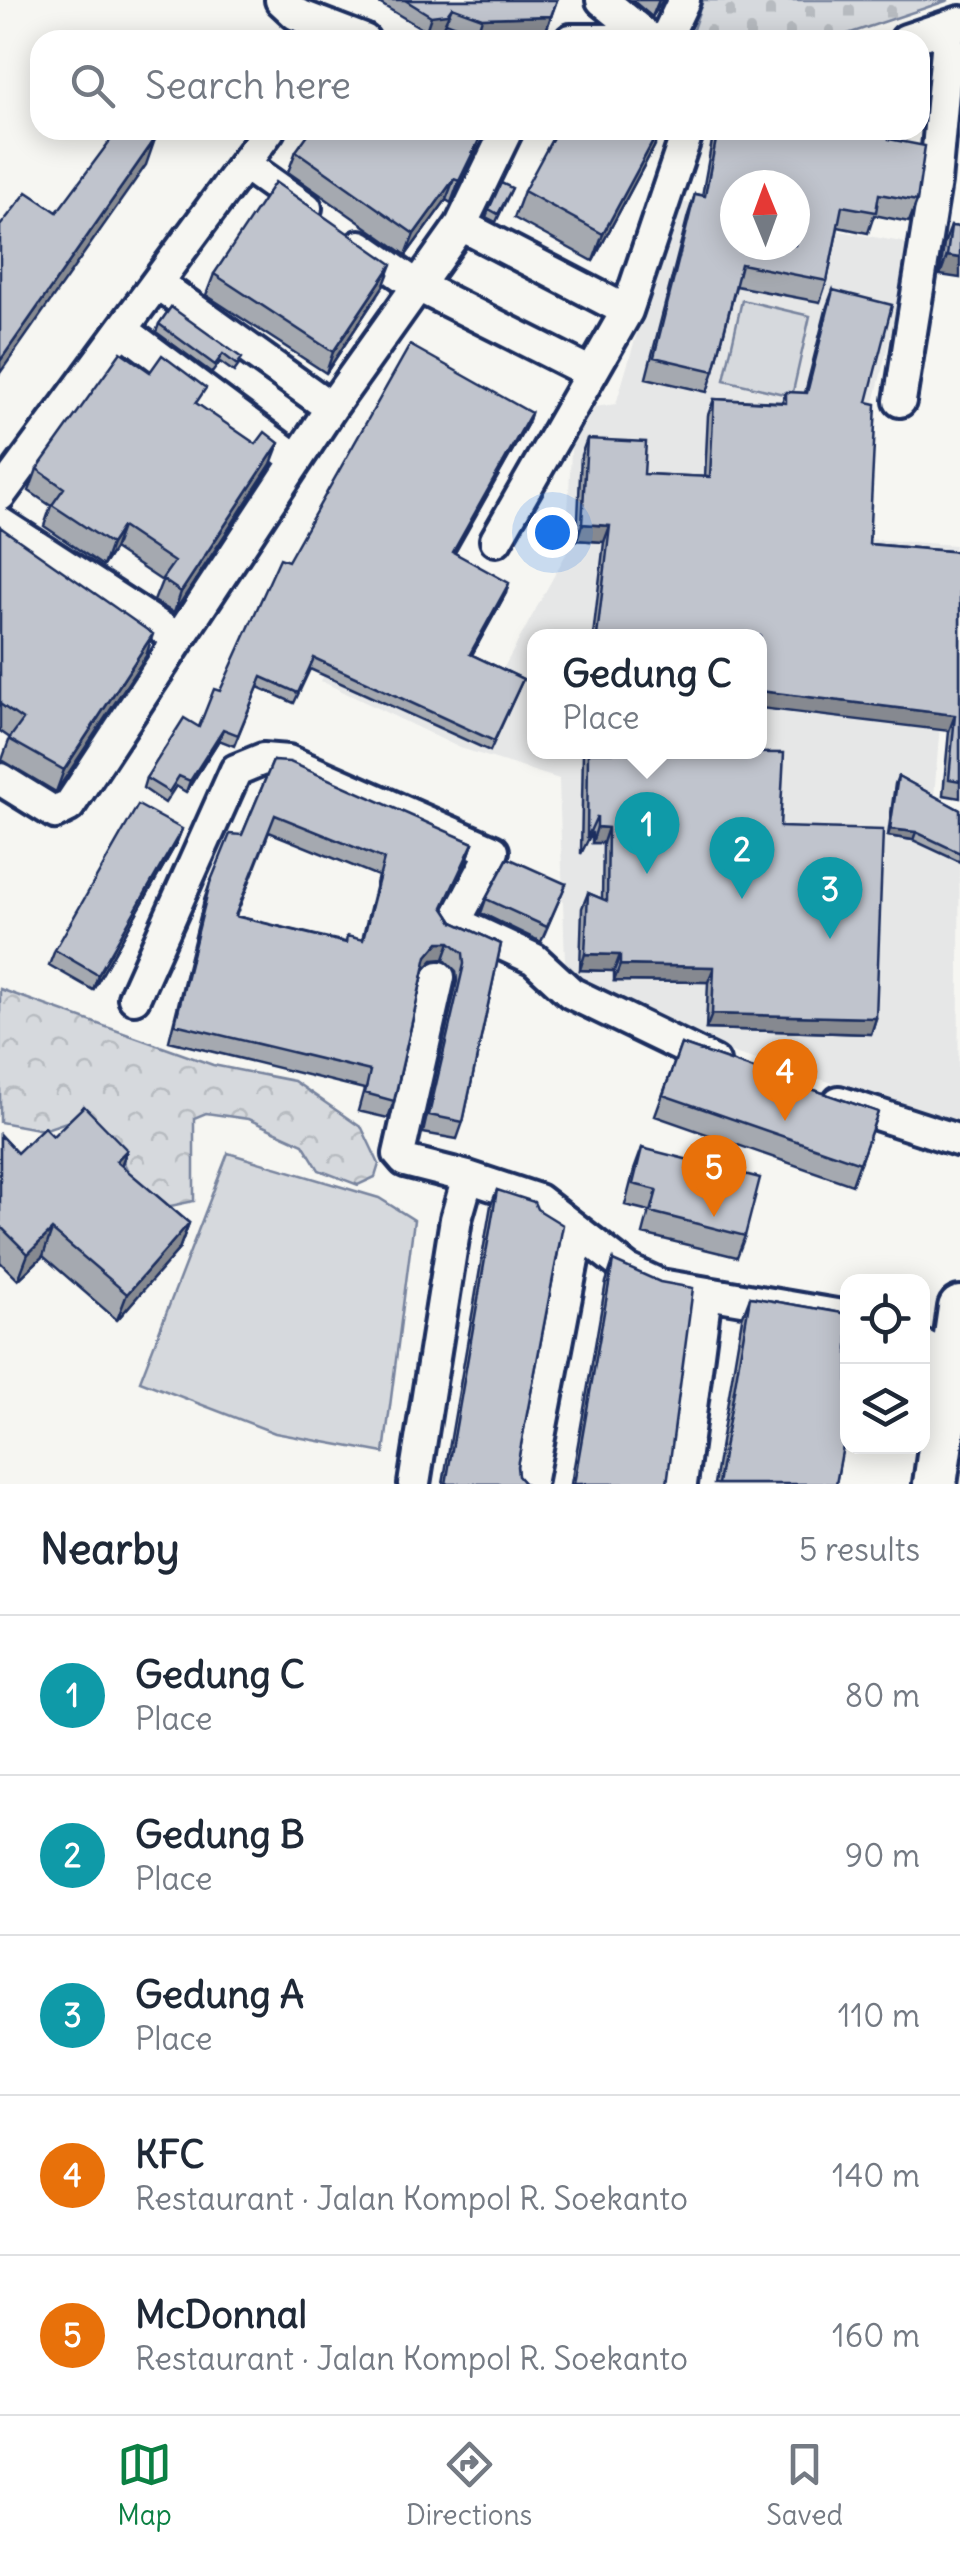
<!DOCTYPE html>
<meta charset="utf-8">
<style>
body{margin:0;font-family:Delius,sans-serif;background:#f6f6f7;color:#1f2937}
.controls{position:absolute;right:30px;bottom:30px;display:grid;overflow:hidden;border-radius:20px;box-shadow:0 5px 25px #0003}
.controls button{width:90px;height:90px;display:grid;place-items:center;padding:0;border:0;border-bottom:2px solid #e0e1e3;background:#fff;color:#1f2937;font:50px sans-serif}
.compass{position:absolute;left:720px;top:170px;width:90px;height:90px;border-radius:50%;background:#fff;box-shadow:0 5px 25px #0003;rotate:359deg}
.you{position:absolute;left:552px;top:532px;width:35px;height:35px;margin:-25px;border:8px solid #fff;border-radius:50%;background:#1a73e8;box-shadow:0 0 0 15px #1a73e833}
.badge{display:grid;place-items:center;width:65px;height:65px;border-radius:50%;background:#0b8043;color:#fff;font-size:32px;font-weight:700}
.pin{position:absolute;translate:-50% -82px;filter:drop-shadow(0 2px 5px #0008)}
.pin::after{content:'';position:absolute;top:52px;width:35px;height:30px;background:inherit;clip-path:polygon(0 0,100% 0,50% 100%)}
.popup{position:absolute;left:527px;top:629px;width:240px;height:130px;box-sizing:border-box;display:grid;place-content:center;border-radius:20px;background:#fff;filter:drop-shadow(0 2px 8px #0005);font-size:32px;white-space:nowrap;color:#747a83}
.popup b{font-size:38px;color:#1f2937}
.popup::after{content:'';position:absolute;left:50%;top:100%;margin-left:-20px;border:20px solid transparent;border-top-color:#fff}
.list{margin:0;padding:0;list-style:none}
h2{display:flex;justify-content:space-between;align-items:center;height:130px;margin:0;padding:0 40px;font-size:42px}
h2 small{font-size:32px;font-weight:400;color:#747a83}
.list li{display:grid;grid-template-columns:65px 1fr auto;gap:30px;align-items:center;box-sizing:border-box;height:160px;padding:0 40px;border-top:2px solid #e0e1e3}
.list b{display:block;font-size:38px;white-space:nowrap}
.list p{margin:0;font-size:32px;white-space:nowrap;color:#747a83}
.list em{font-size:32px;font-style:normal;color:#747a83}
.icon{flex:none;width:55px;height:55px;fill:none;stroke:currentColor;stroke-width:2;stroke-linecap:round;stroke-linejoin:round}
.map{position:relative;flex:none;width:960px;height:1484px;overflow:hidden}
.search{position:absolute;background:#fff;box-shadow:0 5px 25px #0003;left:30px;right:30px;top:30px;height:110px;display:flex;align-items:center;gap:25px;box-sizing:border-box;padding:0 35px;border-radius:30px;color:#747a83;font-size:38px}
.sheet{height:930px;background:#fff}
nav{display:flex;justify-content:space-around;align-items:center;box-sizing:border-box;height:140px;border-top:2px solid #e0e1e3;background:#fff;font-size:28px;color:#747a83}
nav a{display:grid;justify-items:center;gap:5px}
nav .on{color:#0b8043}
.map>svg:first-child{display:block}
.built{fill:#e6e7e7;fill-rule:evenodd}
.forest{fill:url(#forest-crowns);stroke:#78849e;stroke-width:2.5}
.cemetery{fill:url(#cemetery-stones);stroke:#78849e;stroke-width:2.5}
.park{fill:#d6d9dd;stroke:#78849e;stroke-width:2.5}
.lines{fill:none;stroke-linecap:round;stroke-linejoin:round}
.street-casing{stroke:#1b2f5e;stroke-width:38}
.secondary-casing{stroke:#1b2f5e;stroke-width:50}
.street{stroke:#f6f6f2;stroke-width:30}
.secondary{stroke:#f6f6f2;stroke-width:42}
.wall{fill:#a5a9b0;stroke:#1b2f5e;stroke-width:2.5;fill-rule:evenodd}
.shaded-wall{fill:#868990;stroke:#1b2f5e;stroke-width:2.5}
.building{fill:#c0c4cd;stroke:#1b2f5e;stroke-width:2.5;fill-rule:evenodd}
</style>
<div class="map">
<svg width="960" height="1484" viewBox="0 0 960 1484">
<defs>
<pattern id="forest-crowns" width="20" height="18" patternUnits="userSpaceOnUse" patternTransform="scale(2.5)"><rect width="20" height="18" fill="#d6d9dd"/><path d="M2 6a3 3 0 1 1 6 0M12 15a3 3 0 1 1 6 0" fill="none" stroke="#b7bbc0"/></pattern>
<pattern id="cemetery-stones" width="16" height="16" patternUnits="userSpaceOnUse" patternTransform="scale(2.5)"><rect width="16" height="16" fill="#d6d9dd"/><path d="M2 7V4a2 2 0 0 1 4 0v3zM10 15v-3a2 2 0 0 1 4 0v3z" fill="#b7bbc0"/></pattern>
</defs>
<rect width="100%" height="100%" fill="#f6f6f2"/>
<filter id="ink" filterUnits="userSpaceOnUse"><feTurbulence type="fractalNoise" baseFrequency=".01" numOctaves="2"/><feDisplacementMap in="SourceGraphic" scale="20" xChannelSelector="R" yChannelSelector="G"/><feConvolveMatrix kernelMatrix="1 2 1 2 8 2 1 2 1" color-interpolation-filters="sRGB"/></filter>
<g filter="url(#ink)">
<path class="built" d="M676,201L735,212V245H795V223L913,244L870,419L778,533L955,545L934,797L960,813L958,1121L737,1054L659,1025L570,975L565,963L559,779L460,748L321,681L359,601L503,669L566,554L573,410L616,404ZM534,636H760V752H534Z"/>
<path class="forest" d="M0,989L213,1065L294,1081L362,1128L379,1164L375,1177L358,1185L319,1170L303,1144L248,1119L206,1113L194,1118V1201L166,1207L139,1195L112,1137L72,1120L43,1130L0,1122Z"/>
<path class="cemetery" d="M703,0H949L830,40H699L690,38Z"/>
<path class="park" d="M742,300L810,316L792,396L724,380Z
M228,1153L379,1198L414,1220L384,1453L275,1433L140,1381Z"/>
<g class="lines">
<defs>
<path id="street" d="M281,0L296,14L364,40
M602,0L650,39
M571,40H652
M665,40L684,0
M906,40L960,22
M244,164L306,208
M461,225L627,311
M360,246L416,285L589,372
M157,283L331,408
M123,330L297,460
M900,401L935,182L949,27
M0,495L269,130
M0,523L179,639
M496,540L627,311L688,130
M0,779L55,813L69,806L331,408L461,225L507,130
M439,977L399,1154L405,1161L468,1177
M134,998L236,770L263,759L288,761L493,851L455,922L534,959L571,993L714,1062
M839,1102L960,1141
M922,1345L951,1359L960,1358
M414,1484L456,1219L468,1177L538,1200L628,1270L660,1285L848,1317
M530,1484L578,1234
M681,1484L706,1293"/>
<path id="secondary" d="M935,1484L960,1308"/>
</defs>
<use href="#street" class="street-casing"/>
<use href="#secondary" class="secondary-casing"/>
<use href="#street" class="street"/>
<use href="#secondary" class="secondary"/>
</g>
<path class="wall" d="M374,0H557L546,31L477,34L446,22L442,29L426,31Z
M632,0H663L652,17Z
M714,130H891L889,139L917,201L909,222L874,215L868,233L838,227L827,281L820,302L736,286L714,371L707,392L646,378L688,215L695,194L702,196Z
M654,147L593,261L514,218L524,191Z
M296,151L472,160L451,203L446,200L406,255L288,172Z
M512,188L496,222L486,217L489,209Z
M951,226L960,227L940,275L944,244Z
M214,274L384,285L326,373L206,295Z
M833,290L867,402L869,544L960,552V798L943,795L949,731L760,636H593L604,542L577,540L581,455L587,439L644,474L705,477L708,415L714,399L782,402L786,392L805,393L827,306Z
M171,307L239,365L234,372L220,362L212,373L156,332L159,324Z
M200,406L271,464L174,613L154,601L162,581L114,549L103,566L44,526L51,506L29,491L37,469Z
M531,413L528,423L455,553L506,593L472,655L523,679L490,751L310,669L294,703L258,687L234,746L219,740L186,792L176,786L165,803L143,788L146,778L199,727L220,691L288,561Z
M0,527L146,656L56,792L2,760L10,738L0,731Z
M583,752H757L780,827L876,1018L871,1034L706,1029L708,982L614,981V971L580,970L582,908L588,893L602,899L603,843H592V832L581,854Z
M273,761L473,843L467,860L444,908L453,922L501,944L463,1122L457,1139L423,1133L457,981L456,971L444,959L433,960L424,969L394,1101L388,1118L358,1111L364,1089L169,1041L204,900L210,883L242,835ZM269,832L378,876L362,940L345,942L236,916Z
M898,776L960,810V862L913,840L888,836L895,784Z
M182,829L176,844L93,990L49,965L55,950Z
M566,884L541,942L481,913L486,899Z
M681,1044L878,1112L852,1185L655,1116Z
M0,1135L17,1153L53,1136L127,1150L121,1166L189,1223L179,1249L117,1320L43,1256L18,1280L0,1262Z
M642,1148L745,1236L737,1257L643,1234L649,1211L625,1205L634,1170Z
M497,1190L517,1466L518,1476L525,1484H443L491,1205Z
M613,1261L667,1484H571L606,1282Z
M750,1297L848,1314V1432H845L836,1484H714L742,1318Z"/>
<path class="shaded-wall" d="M659,0H663L652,17Z
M452,7L442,29L426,31L431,16Z
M551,16L546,31L477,34L482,18Z
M659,130H660L654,147L593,261L603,234Z
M480,138L472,160L451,203L459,181Z
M155,139L146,165L0,373V361Z
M454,179L446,200L406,255L414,234Z
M947,256L960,258V278L940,275Z
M392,264L384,285L326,373L333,352Z
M531,413L528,423L449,562L453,552Z
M279,443L271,464L174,613L181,592Z
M582,524L610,526L604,542L577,540Z
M122,527L114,549L103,566L111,544Z
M509,583L506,593L466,665L470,654Z
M153,634L146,656L56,792L64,770Z
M760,691L955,715L949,731L760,708Z
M223,729L219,740L186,792L190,781Z
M597,827L608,828L603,843H592Z
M182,829L176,844L93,990L98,975Z
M890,829L916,832L913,840L888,836Z
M473,843L467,860L436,924L443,907Z
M439,942H450L444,959L433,960L421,973L427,956Z
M585,954L620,955L614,971L580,970Z
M620,965L714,967L708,982L614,981Z
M712,1014L876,1018L871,1034L706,1029Z
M127,1150L117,1176L116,1161Z
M189,1223L179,1249L117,1320L127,1294Z
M52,1230L43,1256L18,1280L28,1254Z"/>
<path class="building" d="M405,0H557L551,16L482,18L452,7L447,14L431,16Z
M118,130H141L155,139L0,361V226L27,192L57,212Z
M311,130H468L480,138L459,181L454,179L414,234L296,151Z
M557,130H659L603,234L524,191Z
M718,130H891L889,139L925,146L917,201L879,194L876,212L842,206L827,281L741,264L714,371L654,357L695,194L705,196ZM735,185H795V245H735Z
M275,182L392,264L333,352L214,274Z
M501,183L512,188L498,214L489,209Z
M951,226L960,227V258L947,256Z
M833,290L892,305L867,402L876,404L869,544L960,552V781L949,779L955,715L760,691V636H597L610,526L582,524L587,439L646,442L644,474L710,477L714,399L786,403V392L807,393Z
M171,307L242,358L237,365L223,354L215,365L159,324Z
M410,345L531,413L453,552L509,583L470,654L523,679L494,741L314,658L298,693L262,677L238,735L223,729L190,781L179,776L169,792L146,778L184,718L199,727L214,689L220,691L280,558L288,561Z
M121,352L150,372L162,355L206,388L196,403L256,444L265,432L279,443L181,592L162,579L174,562L122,527L111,544L52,505L64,488L37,469Z
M0,527L153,634L64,770L9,739L23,720L0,704Z
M588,752L784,753L780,827L883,830L876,1018L712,1014L714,967L620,965V955L585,954L588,893L607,901L608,828L597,827V816L587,838Z
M273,761L290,762L473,843L443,907L453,922L501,944L463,1122L429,1115L464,964L463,953L450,942H439L427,956L394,1101L365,1093L370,1071L175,1024L210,883L230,834L242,835ZM275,815L384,859L363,940L347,936L346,943L235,916Z
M898,776L960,810V853L916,832L890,829Z
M138,805L182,829L98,975L55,950Z
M508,858L566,884L547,927L486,899Z
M681,1044L878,1112L860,1163L663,1095Z
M84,1106L127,1150L116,1161L189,1223L127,1294L52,1230L28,1254L0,1226V1135L17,1153L44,1127L53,1136Z
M642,1148L760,1178L745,1236L651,1212L657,1190L633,1184Z
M497,1190L534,1202L537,1209L563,1225L517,1466L518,1476L525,1484H446Z
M613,1261L660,1282L693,1288L667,1484H574Z
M750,1297L848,1314V1419L836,1484H718Z"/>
</g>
</svg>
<div class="controls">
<button><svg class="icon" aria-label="locate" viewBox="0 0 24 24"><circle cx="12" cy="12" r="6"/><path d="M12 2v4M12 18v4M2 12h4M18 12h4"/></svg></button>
<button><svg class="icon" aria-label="layers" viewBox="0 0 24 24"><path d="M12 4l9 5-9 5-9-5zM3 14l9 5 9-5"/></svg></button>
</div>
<svg class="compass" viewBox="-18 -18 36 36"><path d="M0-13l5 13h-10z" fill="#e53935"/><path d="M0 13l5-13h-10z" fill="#747a83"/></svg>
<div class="you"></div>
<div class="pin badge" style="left:647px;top:874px;background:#0f9aa8">1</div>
<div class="popup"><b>Gedung C</b>Place</div>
<div class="pin badge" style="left:742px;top:899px;background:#0f9aa8">2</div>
<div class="pin badge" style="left:830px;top:939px;background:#0f9aa8">3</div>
<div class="pin badge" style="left:785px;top:1121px;background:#e8710a">4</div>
<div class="pin badge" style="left:714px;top:1217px;background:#e8710a">5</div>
<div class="search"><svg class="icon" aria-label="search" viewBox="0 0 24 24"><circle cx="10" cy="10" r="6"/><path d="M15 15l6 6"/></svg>Search here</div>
</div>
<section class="sheet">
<h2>Nearby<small>5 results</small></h2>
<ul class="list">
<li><span class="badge" style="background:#0f9aa8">1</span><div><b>Gedung C</b><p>Place</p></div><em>80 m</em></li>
<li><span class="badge" style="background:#0f9aa8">2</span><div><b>Gedung B</b><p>Place</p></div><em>90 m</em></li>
<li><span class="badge" style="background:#0f9aa8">3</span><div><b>Gedung A</b><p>Place</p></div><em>110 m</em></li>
<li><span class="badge" style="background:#e8710a">4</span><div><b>KFC</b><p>Restaurant · Jalan Kompol R. Soekanto</p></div><em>140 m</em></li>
<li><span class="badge" style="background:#e8710a">5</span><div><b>McDonnal</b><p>Restaurant · Jalan Kompol R. Soekanto</p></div><em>160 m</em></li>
</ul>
</section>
<nav>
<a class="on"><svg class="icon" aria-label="map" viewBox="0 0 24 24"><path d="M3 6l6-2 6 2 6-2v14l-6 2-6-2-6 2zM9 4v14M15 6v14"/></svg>Map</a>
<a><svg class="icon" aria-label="directions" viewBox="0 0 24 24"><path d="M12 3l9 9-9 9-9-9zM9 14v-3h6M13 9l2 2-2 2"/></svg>Directions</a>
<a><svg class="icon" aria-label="saved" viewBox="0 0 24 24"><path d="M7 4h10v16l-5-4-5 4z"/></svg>Saved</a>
</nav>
